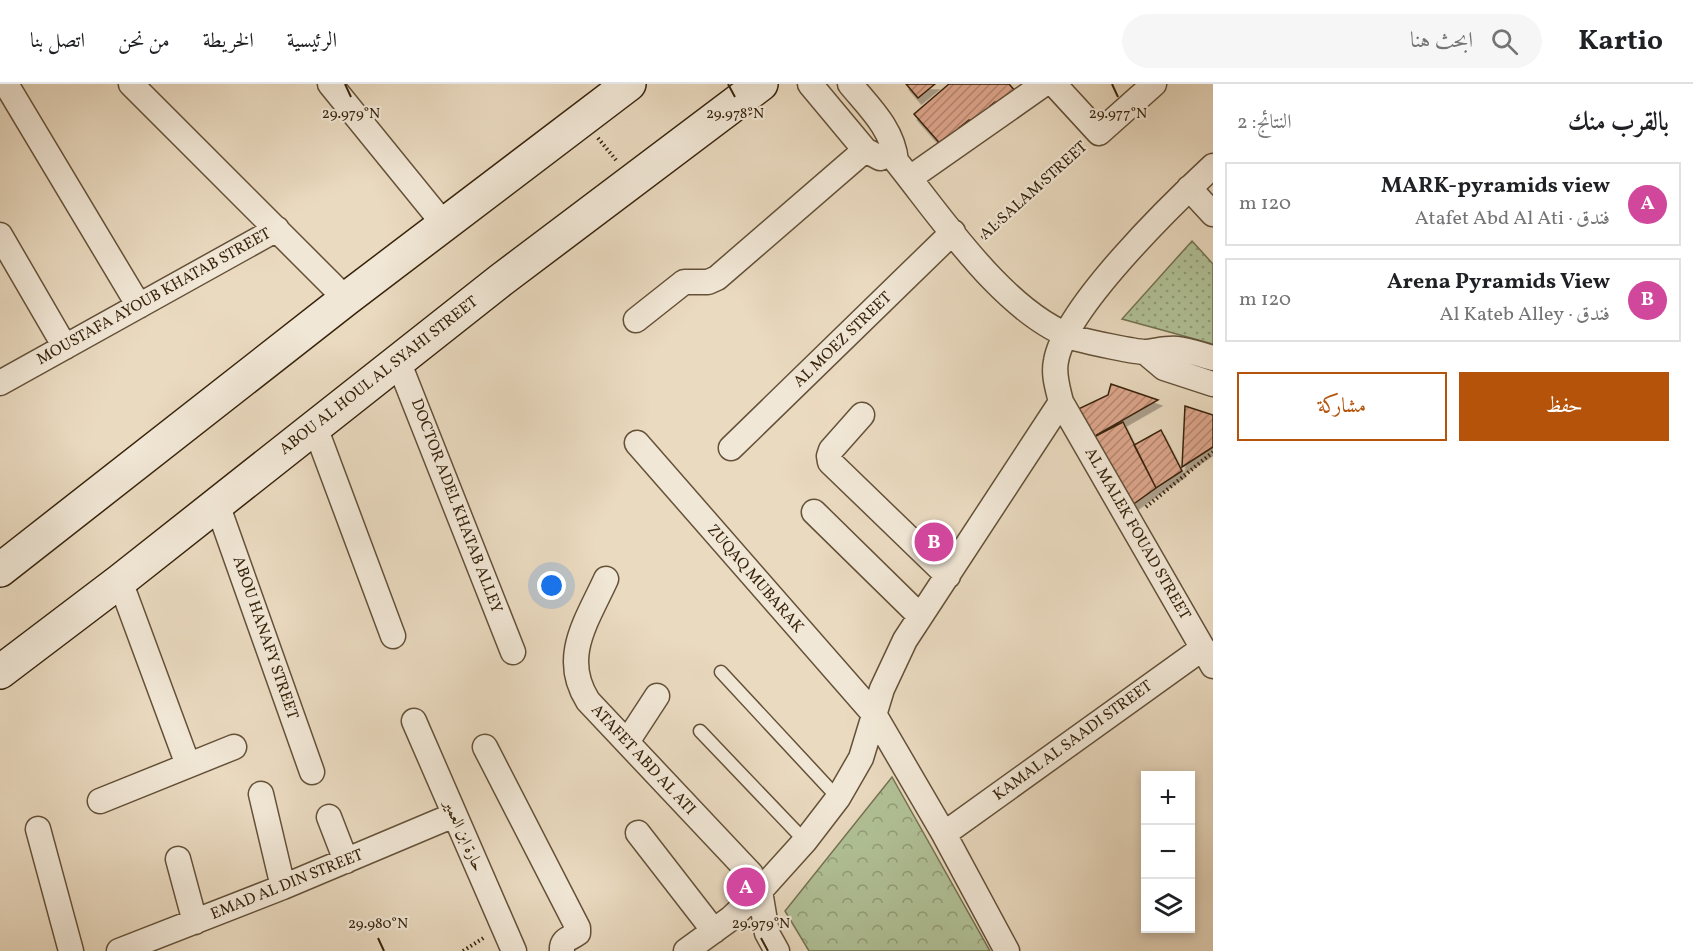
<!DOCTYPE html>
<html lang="ar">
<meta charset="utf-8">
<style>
body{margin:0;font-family:Vollkorn,Amiri,serif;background:#f6f6f6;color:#202124;direction:rtl}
.controls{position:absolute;right:18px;bottom:18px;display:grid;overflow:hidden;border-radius:0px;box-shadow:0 3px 9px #0003}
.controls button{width:54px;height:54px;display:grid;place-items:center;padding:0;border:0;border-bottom:2px solid #e0e0e0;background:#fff;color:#202124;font:30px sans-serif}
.you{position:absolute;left:552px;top:502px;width:21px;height:21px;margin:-15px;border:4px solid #fff;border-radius:50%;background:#1a73e8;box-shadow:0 0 0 9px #1a73e833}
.badge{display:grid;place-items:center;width:39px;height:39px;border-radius:50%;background:#b45309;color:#fff;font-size:20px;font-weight:700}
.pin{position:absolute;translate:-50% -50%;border:3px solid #fff;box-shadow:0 2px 6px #0006}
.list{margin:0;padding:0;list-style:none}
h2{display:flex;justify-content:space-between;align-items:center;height:78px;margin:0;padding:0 24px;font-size:26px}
h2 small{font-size:20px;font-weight:400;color:#757577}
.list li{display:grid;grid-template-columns:39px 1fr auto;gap:18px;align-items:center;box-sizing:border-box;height:84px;margin:0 12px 12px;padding:0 12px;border:2px solid #e0e0e0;border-radius:0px}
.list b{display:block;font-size:22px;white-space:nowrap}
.list p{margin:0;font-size:20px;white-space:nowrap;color:#757577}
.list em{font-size:20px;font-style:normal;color:#757577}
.actions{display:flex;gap:12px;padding:18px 24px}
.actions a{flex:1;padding:14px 0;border:2px solid #b45309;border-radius:0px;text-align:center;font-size:21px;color:#b45309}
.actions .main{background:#b45309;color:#fff}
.icon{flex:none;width:33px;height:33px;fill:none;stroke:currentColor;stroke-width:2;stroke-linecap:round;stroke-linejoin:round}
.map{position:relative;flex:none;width:1213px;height:867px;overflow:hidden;direction:ltr}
header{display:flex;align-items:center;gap:36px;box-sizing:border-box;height:84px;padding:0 30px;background:#fff;border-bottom:2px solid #e0e0e0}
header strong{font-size:28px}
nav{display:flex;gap:33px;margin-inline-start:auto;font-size:21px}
.search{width:420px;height:54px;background:#f6f6f6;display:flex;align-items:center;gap:15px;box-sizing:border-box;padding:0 21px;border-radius:33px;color:#757577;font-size:22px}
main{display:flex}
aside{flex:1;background:#fff}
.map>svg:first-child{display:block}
.grass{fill:url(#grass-dots);stroke:#747251;stroke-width:1.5}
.park{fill:url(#park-crowns);stroke:#747251;stroke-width:1.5}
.building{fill:url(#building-hatch);stroke:#37230b;stroke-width:1.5;filter:url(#shadow)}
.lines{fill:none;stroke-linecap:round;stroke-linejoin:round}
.lane-casing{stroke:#645138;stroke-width:15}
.street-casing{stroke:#645138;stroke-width:27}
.secondary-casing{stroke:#37230b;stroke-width:36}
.path{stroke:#37230b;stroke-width:4;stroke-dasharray:1.5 3;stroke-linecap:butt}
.lane{stroke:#f1e7d6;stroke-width:12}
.street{stroke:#f1e7d6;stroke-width:24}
.secondary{stroke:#f1e7d6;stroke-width:33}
.ticks{fill:none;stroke:#37230b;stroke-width:2}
.labels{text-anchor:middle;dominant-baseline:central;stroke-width:4.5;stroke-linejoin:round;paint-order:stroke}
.street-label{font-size:16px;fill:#37230b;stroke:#f1e7d6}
.ticks-label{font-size:15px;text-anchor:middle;fill:#37230b;stroke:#f1e7d6;stroke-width:4.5;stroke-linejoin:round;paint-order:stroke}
</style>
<header>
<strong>Kartio</strong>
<div class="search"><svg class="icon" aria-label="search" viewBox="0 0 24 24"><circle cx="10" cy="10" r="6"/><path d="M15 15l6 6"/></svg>ابحث هنا</div>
<nav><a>الرئيسية</a><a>الخريطة</a><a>من نحن</a><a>اتصل بنا</a></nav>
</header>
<main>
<aside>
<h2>بالقرب منك<small>النتائج: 2</small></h2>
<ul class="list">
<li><span class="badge" style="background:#d1479c">A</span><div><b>MARK-pyramids view</b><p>فندق · Atafet Abd Al Ati</p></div><em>120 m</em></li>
<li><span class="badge" style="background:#d1479c">B</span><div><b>Arena Pyramids View</b><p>فندق · Al Kateb Alley</p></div><em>120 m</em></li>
</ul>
<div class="actions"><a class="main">حفظ</a><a>مشاركة</a></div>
</aside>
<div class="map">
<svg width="1213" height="867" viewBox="0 0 1213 867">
<defs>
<pattern id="grass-dots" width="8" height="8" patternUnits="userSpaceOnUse" patternTransform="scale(1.5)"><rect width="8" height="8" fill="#b1c197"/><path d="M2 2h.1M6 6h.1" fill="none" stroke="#919c79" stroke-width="1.8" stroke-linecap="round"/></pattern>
<pattern id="park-crowns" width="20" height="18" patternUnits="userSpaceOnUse" patternTransform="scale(1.5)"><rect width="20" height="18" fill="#b1c197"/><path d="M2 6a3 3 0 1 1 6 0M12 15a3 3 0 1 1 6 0" fill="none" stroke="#919c79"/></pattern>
<pattern id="building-hatch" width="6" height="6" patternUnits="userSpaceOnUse" patternTransform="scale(1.5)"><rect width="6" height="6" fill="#dea68d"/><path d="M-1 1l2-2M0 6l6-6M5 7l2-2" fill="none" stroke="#b58771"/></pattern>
<filter id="shadow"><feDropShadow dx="3.5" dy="6" stdDeviation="0" flood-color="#0004"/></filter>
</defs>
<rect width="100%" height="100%" fill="#eadac0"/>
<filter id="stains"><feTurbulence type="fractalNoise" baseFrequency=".00333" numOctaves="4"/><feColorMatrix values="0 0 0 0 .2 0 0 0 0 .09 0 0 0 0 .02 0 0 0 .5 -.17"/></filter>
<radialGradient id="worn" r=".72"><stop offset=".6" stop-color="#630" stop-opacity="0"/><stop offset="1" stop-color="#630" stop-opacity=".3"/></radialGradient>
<path class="grass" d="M1192,157L1213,180V260L1122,235Z"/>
<path class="park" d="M892,693L990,867H809L785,827Z"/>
<path class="building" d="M906,0H935L918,14Z
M949,0H1009L1017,9L999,24L995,18L990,22L995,28L971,38L969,36L959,44L961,47L943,63L914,30Z
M1111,300L1158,316L1088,356L1072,328L1108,311Z
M1185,322L1213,331V363L1182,383Z
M1123,338L1156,404L1128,424L1088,356Z
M1161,346L1182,387L1156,404L1134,361Z"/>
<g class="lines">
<defs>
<path id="lane" d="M721,588L838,714
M700,647L805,757"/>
<path id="street" d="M6,0L139,222
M131,0L346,215
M330,0L443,139
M810,0L865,66L880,74
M850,0C869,23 893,45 896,77C941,133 1007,233 1078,255C1089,258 1135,268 1145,268C1156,267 1166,264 1177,265C1189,266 1201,271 1213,274
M1054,0L1099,49L1154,0
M910,94L1044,0
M1189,104L1213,130
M0,151L65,263
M636,236L684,198H708L717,194L865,66
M1145,268L1164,284L1213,300
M398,277L513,568
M0,299L277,145
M1061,318L1213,582
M862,331L831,366L829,372L830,378L948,492
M315,343L393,552
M637,359L874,630L944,750L1007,867
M731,364L953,148
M217,420L312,688
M814,428L920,532
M606,495C587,537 560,573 588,617L751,790L760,807L767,849L777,867
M120,497L188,681
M414,637L514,867
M627,658L657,612
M485,663L578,844V849C570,855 561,855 562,867
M261,710L283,803
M100,717L234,663
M329,733L346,777
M38,745L71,867
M638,749L714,847
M944,750L1203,564
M178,775L195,838
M119,867L283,803L454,731
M686,867L730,835L760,807L805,757L838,714L861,674L882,605L905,556L1061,318C1058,305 1053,291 1056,277C1065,224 1172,120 1213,82"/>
<path id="secondary" d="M0,486L346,215L629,0
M0,588L120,497L501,196L761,0"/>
</defs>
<use href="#lane" class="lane-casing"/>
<use href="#street" class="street-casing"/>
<use href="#secondary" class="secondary-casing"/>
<path class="path" d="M598,54L616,76
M982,154L1084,63
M1146,423L1213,368
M463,867L485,853"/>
<use href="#lane" class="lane"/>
<use href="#street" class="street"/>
<use href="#secondary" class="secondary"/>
</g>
<path class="ticks" d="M345,0L351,13M728,0L735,13M1112,0L1118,13M378,854L384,867M761,854L768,867"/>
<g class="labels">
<g class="street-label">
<text transform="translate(1034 107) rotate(-42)">AL SALAM STREET</text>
<text transform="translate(154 213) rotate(-29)">MOUSTAFA AYOUB KHATAB STREET</text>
<text transform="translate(843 256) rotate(-44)">AL MOEZ STREET</text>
<text transform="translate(379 292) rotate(-38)">ABOU AL HOUL AL SYAHI STREET</text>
<text transform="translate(456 422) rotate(69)">DOCTOR ADEL KHATAB ALLEY</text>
<text transform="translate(1137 450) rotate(60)">AL MALEK FOUAD STREET</text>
<text transform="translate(755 495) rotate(49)">ZUQAQ MUBARAK</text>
<text transform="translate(265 554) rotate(71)">ABOU HANAFY STREET</text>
<text transform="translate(1073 657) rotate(-36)">KAMAL AL SAADI STREET</text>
<text transform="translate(643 676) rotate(47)">ATAFET ABD AL ATI</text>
<text transform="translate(463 752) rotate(66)">حارة ابن العمير</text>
<text transform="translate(287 801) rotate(-22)">EMAD AL DIN STREET</text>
</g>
</g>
<g class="ticks-label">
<text x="1118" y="34">29.977°N</text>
<text x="351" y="34">29.979°N</text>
<text x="735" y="34">29.978°N</text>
<text x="378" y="844">29.980°N</text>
<text x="761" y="844">29.979°N</text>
</g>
<rect width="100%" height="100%" filter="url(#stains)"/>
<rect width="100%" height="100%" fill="url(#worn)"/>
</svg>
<div class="controls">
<button>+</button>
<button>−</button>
<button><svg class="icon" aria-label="layers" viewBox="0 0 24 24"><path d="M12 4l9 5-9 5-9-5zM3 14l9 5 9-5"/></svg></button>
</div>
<div class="you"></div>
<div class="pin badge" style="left:746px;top:803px;background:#d1479c">A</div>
<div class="pin badge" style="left:934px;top:458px;background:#d1479c">B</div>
</div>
</main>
